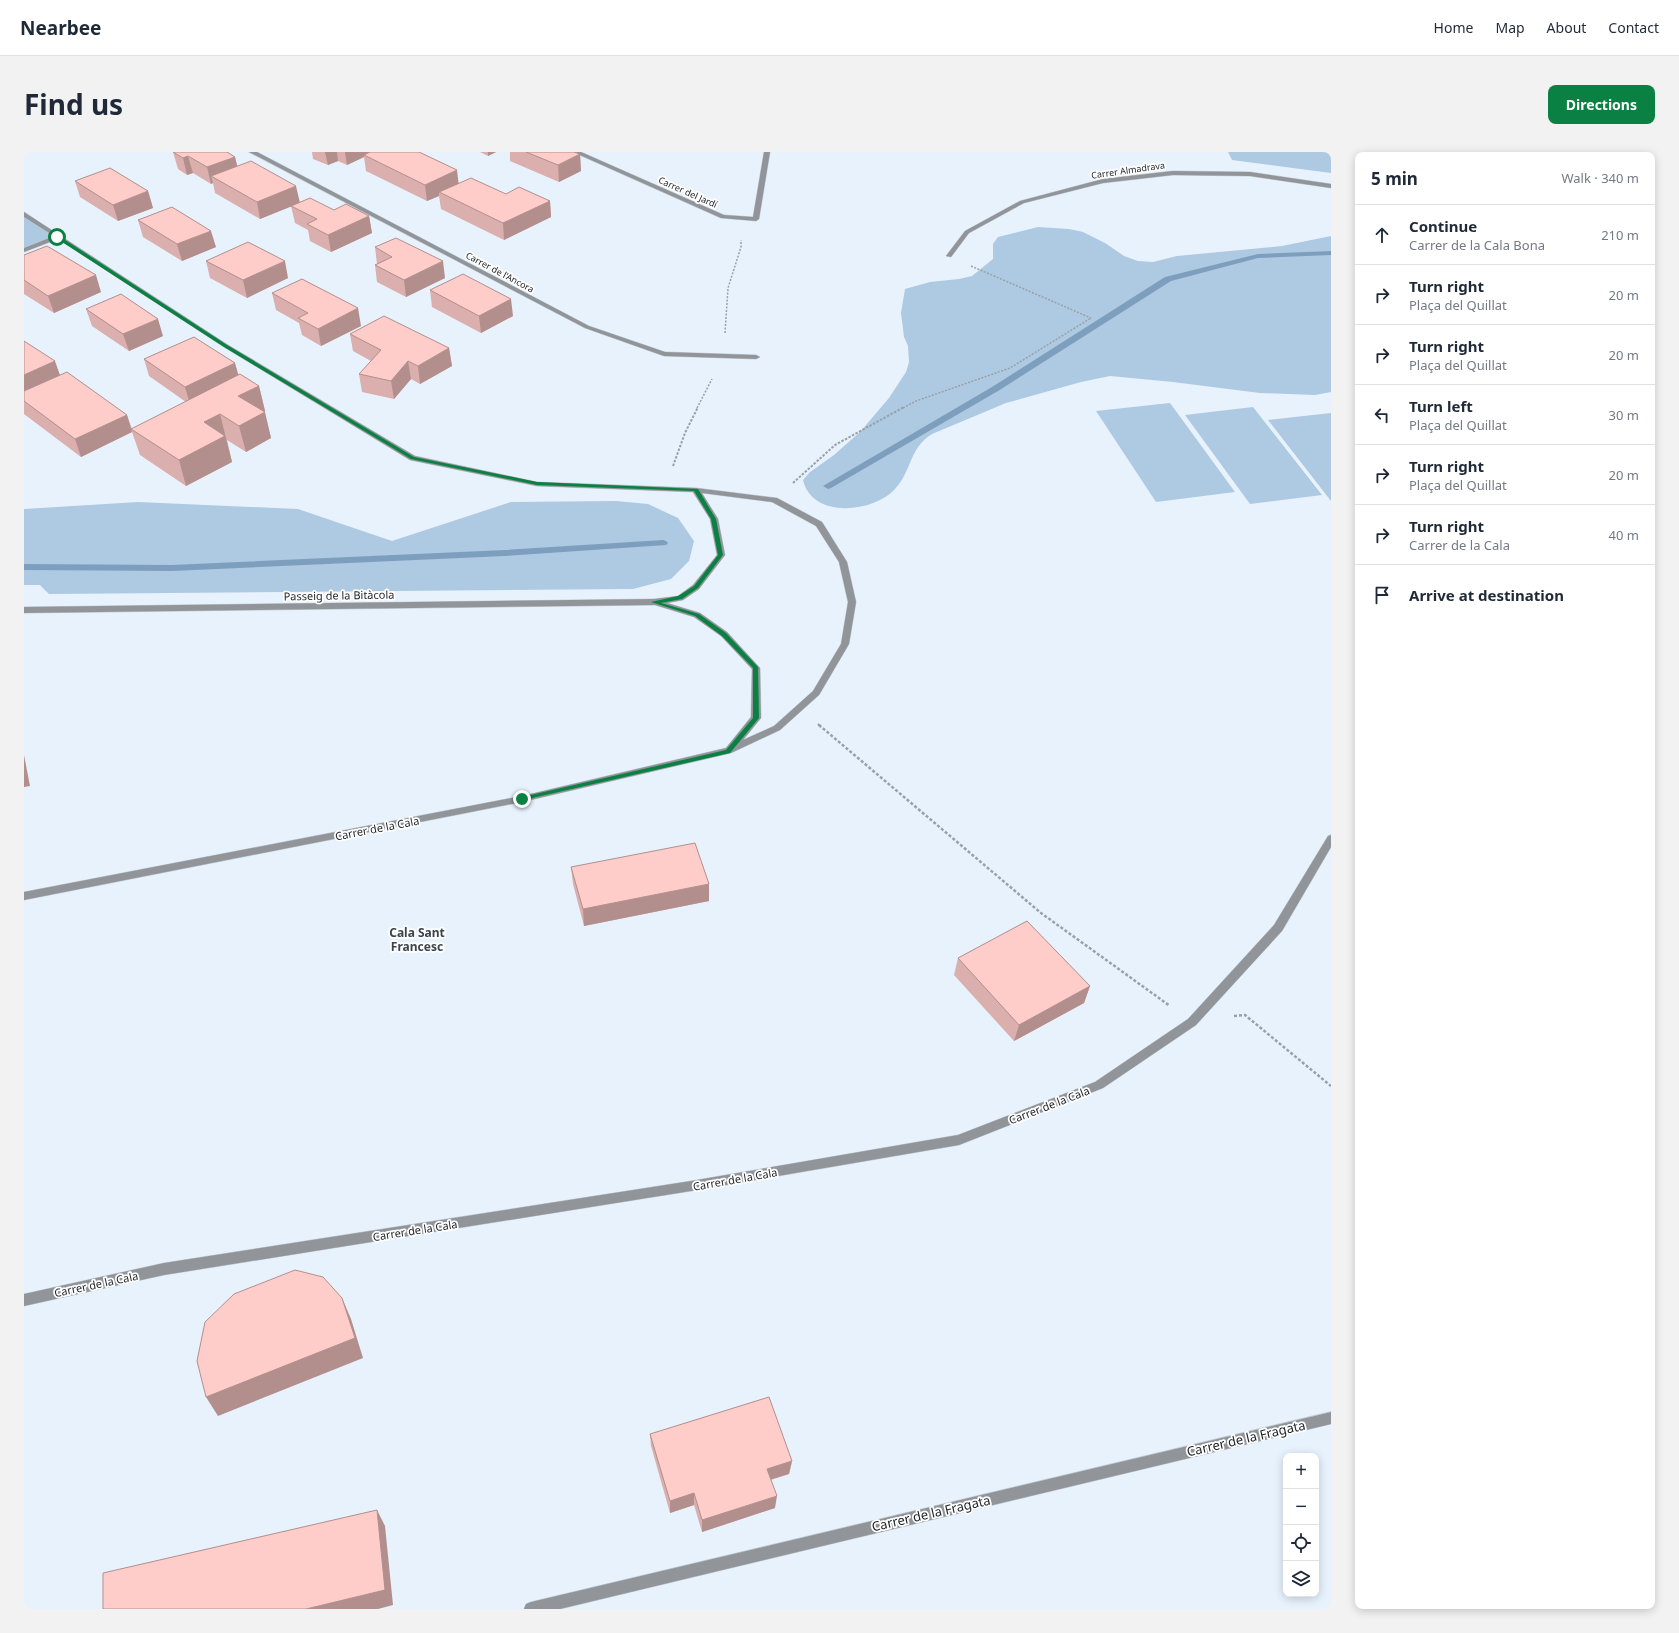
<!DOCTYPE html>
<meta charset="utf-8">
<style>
body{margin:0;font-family:"Noto Sans",sans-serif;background:#f2f2f3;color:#1f2937}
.controls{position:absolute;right:12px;bottom:12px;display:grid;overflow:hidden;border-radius:8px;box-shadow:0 2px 10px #0003}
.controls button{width:36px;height:36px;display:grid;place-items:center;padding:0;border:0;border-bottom:1px solid #e0e1e3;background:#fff;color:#1f2937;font:20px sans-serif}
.stop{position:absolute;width:12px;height:12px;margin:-9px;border:3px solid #0b8043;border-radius:50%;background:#fff}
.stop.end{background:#0b8043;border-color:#fff;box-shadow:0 1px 4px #0008}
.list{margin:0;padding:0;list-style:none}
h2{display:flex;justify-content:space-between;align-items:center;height:52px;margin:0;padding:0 16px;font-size:17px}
h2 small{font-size:13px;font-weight:400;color:#747a83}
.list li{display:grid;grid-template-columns:26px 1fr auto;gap:12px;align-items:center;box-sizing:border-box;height:60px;padding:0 16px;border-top:1px solid #e0e1e3}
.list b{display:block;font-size:15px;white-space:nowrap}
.list p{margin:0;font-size:13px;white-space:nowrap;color:#747a83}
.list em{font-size:13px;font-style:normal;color:#747a83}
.icon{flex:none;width:22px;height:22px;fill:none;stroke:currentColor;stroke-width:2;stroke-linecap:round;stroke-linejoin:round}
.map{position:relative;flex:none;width:1307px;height:1457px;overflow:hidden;border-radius:8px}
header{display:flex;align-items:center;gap:24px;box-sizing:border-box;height:56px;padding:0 20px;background:#fff;border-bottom:1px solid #e0e1e3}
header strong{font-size:19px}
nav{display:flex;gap:22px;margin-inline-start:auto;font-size:14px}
.intro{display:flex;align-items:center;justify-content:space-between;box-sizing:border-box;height:96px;padding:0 24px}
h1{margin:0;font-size:28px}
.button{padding:10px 18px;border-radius:8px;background:#0b8043;color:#fff;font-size:14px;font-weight:700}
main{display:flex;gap:24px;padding:0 24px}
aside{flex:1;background:#fff;border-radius:8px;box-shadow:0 2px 10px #0003}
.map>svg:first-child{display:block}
.green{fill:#aec9e2}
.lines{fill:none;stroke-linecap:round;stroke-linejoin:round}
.stream{fill:#7d9fbd;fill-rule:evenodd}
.minor-casing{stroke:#c3ccd5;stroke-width:1}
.path-far2{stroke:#99a1a8;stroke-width:1.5;stroke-dasharray:2 1.5;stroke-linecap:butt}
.path-far1{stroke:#99a1a8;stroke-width:2;stroke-dasharray:2.5 1.5;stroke-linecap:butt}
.path{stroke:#99a1a8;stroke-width:2.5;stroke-dasharray:3 2;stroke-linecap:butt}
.minor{fill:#91959a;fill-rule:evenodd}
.wall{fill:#daafad}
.shaded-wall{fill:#b28f8d}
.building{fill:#feccc9;stroke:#b28f8d}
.route{fill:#0b8043}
.labels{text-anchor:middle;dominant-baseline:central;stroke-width:3.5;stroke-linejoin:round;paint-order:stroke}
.far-street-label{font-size:9px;fill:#1d2124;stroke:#fff}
.street-label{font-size:11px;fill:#1d2124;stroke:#fff}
.neighbourhood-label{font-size:12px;font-weight:bold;fill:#3c454c;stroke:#fff}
.near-street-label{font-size:13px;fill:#1d2124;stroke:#fff}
</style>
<header>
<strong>Nearbee</strong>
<nav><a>Home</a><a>Map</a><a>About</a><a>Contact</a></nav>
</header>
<div class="intro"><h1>Find us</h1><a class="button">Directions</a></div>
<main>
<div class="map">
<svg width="1307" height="1457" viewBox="0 0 1307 1457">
<rect width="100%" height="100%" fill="#e7f2fc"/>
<path class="green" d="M1204,0H1307V21L1208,8Z
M0,62L33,85L0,98Z
M1014,75L1045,77L1059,80L1081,91L1100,104L1114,109L1129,110L1153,104L1258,94L1307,84V240L1291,243L1236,241L1149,230L1086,224L1057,230L982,251L908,282C885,296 888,319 871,337C849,361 788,367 779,328L786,320L810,303L836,280L865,246L882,220L885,210L884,194L880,185L877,161L881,137L906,130L935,127L948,124L969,107V92L974,85Z
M1146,251L1211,340L1132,350L1072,259Z
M1229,255L1298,343L1226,352L1161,263Z
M1307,261V349L1244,268Z
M592,349L624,352L654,366L670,389L665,409L647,427L609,437L25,442L16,433H0V357L114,350L274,357L368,389L487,350Z"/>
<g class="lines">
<path class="stream" d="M1307,99V103L1234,106L1147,129L974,239L807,336L804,337L799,334L968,235L1141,125L1234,102Z
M639,388L642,389L644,391L642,393L481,404L148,419L0,418V412L148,413L481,398Z"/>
<defs>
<path id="minor" d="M225,0H233L565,174L641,200L732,203L736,205L732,207L640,204L561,176Z
M549,0H557L700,63L729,65L740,0H746L735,67L732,69L697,66Z
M1149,19L1226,20L1307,32V36L1226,24L1149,23L1079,31L1000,51L945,81L927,105L922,104L941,79L996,49L1079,27Z
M0,60L204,193L391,304L513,330L672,336L753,346L798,370L823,410L832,450L825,492L795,543L756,578L707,601L498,650L0,748V740L498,644L702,596L727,565L728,517L697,484L670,465L631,453L0,461V455L630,447L654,444L669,433L693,403L686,367L669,340L513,334L386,308L200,195L34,87L0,100V96L30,84L0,65ZM678,341L748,350L792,374L815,410L824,450L817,492L789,539L750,574L719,588L737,566L736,516L703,480L676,461L643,451L659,448L675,437L701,403L694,367Z
M1307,683V695L1258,779L1172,873L1079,936L935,993L667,1039L140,1123L0,1154V1142L140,1111L667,1029L934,983L1071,930L1164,867L1250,773L1304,684Z
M1307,1260V1272L536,1457H500L502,1452L507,1450Z"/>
</defs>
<use href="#minor" class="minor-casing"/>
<path class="path-far2" d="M947,114L1067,166
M701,181L704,136L717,95V88
M673,256L688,227
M879,256L892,249L986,216L1067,166"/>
<path class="path-far1" d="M649,314L661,281L674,255
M769,331L811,293L880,255
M794,572L796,574"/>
<path class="path" d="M795,573L1017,761L1146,854
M1210,864L1221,863L1307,934"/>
<use href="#minor" class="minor"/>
</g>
<path class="wall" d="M149,0H203L211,5L213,14L276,50L310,58L345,64L348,81L307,100L286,89L284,78L271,71L267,54L274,51L236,67L191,41L189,31L187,32L169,21L163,23L154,17Z
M288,0H395L435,31L482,42L526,49L527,65L480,88L417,57L415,44L403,49L342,19L340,5L323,13L314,9L304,13L289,7Z
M456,0H472L464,4Z
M486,0H550L556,2L557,19L535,30L486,9Z
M51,29L124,39L129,56L94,69L56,45Z
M114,68L192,95L158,109L119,85Z
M351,95L421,126L382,145L353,130L351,113L353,112Z
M0,103L77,140L30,161L0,142Z
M182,109L264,126L223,146L186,126Z
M406,138L489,164L457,181L408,155Z
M248,141L337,174L297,194L278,183L275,171L252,158Z
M62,157L139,184L105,199L68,174Z
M326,182L425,196L428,214L396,232L387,227L370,247L338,240L335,222L347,209L329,199Z
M0,189L36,223L103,263L108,277L162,250L125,224L120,207L211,211L214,223L235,234L241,259L240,260L247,286L222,300L203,288L208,310L162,334L116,303L108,280L57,305L0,262Z
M547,715L685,749L560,774L549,732Z
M934,806L1066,834L1060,851L990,889L930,823Z
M626,1282L768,1309L765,1322L747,1328L751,1356L678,1380L670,1353L646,1361L627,1294Z"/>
<path class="shaded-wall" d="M301,0H313L314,9L304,13Z
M321,0H350L340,3V5L323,13Z
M464,0H472L464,4Z
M556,2L557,19L535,30L534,13Z
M164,4L169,21L163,23L159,6Z
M211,5L215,21L187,24L189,31L187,32L183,15Z
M433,18L435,35L415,40V44L403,49L401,33Z
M272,34L276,51L236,67L233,50Z
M124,39L129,56L94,69L89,53Z
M526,49L527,65L480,88L479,71Z
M345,64L348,81L307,100L304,83Z
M187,79L192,95L158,109L153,92Z
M261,109L264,126L223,146L219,128Z
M419,109L421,126L382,145L380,128Z
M72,123L77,140L30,161L24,144Z
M487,147L489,164L457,181L455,164Z
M334,156L337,174L297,194L294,177Z
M134,167L139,184L105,199L99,182Z
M425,196L428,214L396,232L394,214Z
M31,209L37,226L0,244V223Z
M384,209L387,227L370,247L367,229Z
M211,211L216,229L166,252L161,235Z
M235,234L241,259L221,270L214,244Z
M241,260L247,286L222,300L215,274Z
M196,262L208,310L162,334L155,308L180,270Z
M103,263L108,280L57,305L51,287Z
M0,603L6,634L0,635Z
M685,732V749L560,774L559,757Z
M1066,834L1060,851L990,889L995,873Z
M318,1146L327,1167L339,1206L194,1264L182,1245Z
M768,1309L765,1322L741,1329L743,1317Z
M670,1341V1353L646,1361V1349Z
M753,1344L751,1356L678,1380V1368Z
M353,1358L361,1374L369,1453L354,1457H282Z"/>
<path class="building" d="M149,0H203L211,5L183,15L164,4L159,6Z
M346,0H395L433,18L401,33L340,3Z
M502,0H550L556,2L534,13Z
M227,9L272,34L233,50L187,24Z
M86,16L124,39L89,53L51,29Z
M447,26L482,42L495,35L526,49L479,71L415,40Z
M286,46L310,58L322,52L345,64L304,83L283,72L293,67L267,54Z
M148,55L187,79L153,92L114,68Z
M372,86L419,109L380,128L351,113L368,105L351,95Z
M224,90L261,109L219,128L182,109Z
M23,94L72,123L24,144L0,128V103Z
M439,122L487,147L455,164L406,138Z
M278,127L334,156L294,177L274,166L284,161L248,141Z
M97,142L134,167L99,182L62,157Z
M360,164L425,196L394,214L384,209L367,229L335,222L357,198L326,182Z
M170,185L211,211L161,235L120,207Z
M0,189L31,209L0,223Z
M43,220L103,263L51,287L0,249V239Z
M216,222L235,234L214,244L241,260L215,274L196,262L180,270L201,284L155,308L107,277Z
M671,691L685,732L559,757L547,715Z
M1003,769L1066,834L995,873L934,806Z
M271,1118L299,1125L318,1146L331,1186L182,1245L173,1209L181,1170L210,1142Z
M745,1245L768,1309L743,1317L753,1344L678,1368L670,1341L646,1349L626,1282Z
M353,1358L361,1438L282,1457H79V1421Z"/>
<path class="route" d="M32,84H35L203,193L390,305L513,330L674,337L692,367L699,403L674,436L658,447L637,451L675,462L702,481L734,515L735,566L706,601L495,649V646L498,645L702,598L729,566V516L698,484L671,464L627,450L654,444L670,434L694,403L687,367L670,339L513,333L387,307L200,195L32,86Z"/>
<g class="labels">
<g class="far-street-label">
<text transform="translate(1104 18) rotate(-8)">Carrer Almadrava</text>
<text transform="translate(664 40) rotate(24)">Carrer del Jardí</text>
<text transform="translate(476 120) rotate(28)">Carrer de l'Ancora</text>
</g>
<g class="street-label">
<text transform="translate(315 443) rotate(-1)">Passeig de la Bitàcola</text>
<text transform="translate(353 676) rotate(-11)">Carrer de la Cala</text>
<text transform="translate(1025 953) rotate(-21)">Carrer de la Cala</text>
<text transform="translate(711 1027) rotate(-10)">Carrer de la Cala</text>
<text transform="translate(391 1078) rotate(-9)">Carrer de la Cala</text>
<text transform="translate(72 1132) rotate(-12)">Carrer de la Cala</text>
</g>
<g class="neighbourhood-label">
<text x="393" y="780">Cala Sant<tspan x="393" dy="14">Francesc</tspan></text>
</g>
<g class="near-street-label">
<text transform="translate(1222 1286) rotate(-13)">Carrer de la Fragata</text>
<text transform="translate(907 1361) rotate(-13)">Carrer de la Fragata</text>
</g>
</g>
</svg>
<div class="controls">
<button>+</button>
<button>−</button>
<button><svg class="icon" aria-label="locate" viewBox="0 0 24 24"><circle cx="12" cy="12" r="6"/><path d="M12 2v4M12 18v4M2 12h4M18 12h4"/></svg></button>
<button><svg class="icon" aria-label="layers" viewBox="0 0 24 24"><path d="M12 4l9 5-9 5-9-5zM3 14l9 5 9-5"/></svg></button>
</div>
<div class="stop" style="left:33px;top:85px"></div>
<div class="stop end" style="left:498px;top:647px"></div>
</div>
<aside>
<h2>5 min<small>Walk · 340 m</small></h2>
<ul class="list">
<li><svg class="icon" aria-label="ahead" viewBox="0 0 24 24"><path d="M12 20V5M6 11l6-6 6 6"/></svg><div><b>Continue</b><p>Carrer de la Cala Bona</p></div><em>210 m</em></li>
<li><svg class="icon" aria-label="right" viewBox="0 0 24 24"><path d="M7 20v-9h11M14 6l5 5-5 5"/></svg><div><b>Turn right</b><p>Plaça del Quillat</p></div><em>20 m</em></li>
<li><svg class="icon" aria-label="right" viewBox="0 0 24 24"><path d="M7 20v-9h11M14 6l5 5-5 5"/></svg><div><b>Turn right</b><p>Plaça del Quillat</p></div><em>20 m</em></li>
<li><svg class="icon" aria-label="left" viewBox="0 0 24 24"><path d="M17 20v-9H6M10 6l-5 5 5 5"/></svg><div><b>Turn left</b><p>Plaça del Quillat</p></div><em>30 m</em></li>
<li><svg class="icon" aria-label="right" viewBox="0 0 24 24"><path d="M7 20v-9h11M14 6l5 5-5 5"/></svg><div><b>Turn right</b><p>Plaça del Quillat</p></div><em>20 m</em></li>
<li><svg class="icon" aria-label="right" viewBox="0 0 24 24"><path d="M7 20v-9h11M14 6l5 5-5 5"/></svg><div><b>Turn right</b><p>Carrer de la Cala</p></div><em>40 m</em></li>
<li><svg class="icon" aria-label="arrive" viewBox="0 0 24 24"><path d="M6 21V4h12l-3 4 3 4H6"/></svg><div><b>Arrive at destination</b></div></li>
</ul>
</aside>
</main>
